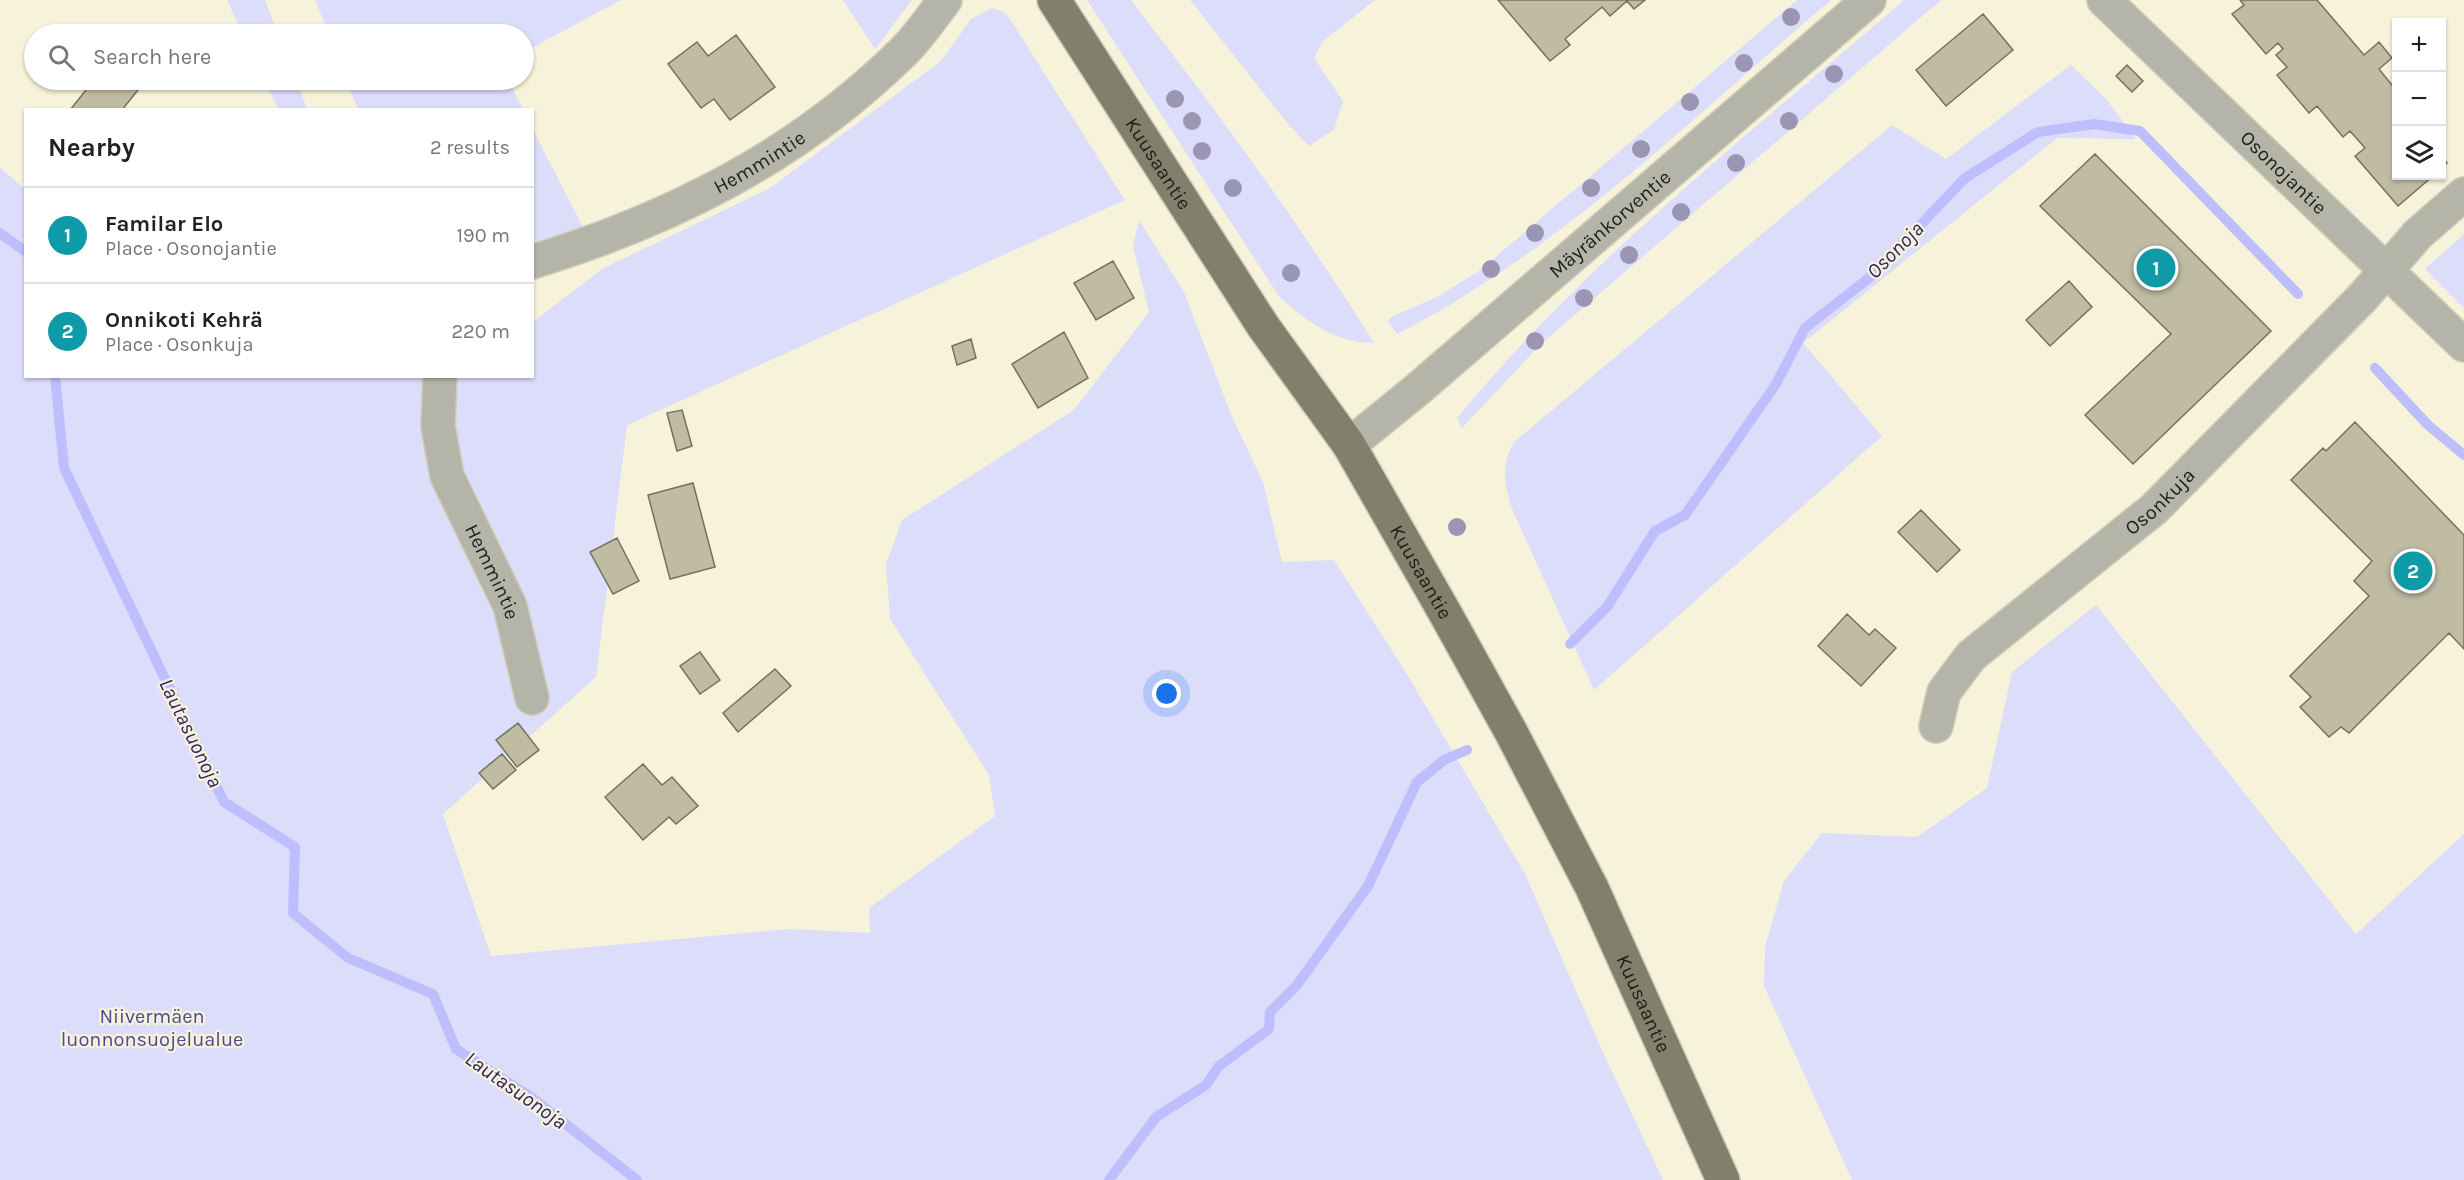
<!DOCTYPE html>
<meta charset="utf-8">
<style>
body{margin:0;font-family:Karla,sans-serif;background:#f6f6f6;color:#222}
.controls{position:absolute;right:18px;top:18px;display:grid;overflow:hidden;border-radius:0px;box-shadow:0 2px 4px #0004}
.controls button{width:54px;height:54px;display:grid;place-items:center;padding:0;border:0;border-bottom:2px solid #e0e0e0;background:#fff;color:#222;font:30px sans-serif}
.you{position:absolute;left:1167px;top:694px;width:21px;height:21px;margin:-15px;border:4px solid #fff;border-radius:50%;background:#1a73e8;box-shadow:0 0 0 9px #1a73e833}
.badge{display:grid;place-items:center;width:39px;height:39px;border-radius:50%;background:#7363dd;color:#fff;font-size:20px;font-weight:700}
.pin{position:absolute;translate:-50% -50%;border:3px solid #fff;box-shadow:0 2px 6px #0006}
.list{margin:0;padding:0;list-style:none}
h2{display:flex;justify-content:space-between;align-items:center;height:78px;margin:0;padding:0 24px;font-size:26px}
h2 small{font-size:20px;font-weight:400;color:#767676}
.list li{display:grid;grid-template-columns:39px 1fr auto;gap:18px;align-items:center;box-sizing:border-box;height:96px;padding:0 24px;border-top:2px solid #e0e0e0}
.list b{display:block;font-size:22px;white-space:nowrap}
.list p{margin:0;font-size:20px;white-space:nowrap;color:#767676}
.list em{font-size:20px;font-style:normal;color:#767676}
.icon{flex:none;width:33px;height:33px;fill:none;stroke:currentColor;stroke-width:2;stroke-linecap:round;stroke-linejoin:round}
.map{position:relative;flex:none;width:2464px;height:1180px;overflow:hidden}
.search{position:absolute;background:#fff;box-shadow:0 2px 4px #0004;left:24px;top:24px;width:510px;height:66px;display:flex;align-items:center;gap:15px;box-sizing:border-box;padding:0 21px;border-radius:33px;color:#767676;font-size:22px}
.panel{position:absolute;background:#fff;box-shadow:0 2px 4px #0004;left:24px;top:108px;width:510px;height:270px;border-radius:0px}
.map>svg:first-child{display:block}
.green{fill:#dcdcfb}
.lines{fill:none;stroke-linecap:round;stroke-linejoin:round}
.stream{stroke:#bfbefc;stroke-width:10}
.building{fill:#c0bca4;stroke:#75725c;stroke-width:1.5}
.minor-casing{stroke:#cfcdb7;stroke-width:36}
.major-casing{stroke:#cfcdb7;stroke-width:36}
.minor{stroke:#b5b4a9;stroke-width:33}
.major{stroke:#82806d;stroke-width:33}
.tree{fill:#9a95b2}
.labels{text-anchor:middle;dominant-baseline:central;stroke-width:4.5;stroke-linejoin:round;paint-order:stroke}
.street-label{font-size:20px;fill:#201e15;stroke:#f6f3da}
.park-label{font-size:20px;fill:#4f4892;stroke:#f6f3da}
.water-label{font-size:21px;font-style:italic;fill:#2c1f65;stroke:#f6f3da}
</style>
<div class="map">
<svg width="2464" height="1180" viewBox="0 0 2464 1180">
<rect width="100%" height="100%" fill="#f6f3da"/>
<path class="green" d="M227,0H265L278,34H243Z
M315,0H621L524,52V34H329Z
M843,0H912L875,49Z
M1087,0H1131C1217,111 1300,224 1374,343C1335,343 1305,321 1278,295Z
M1190,0H1375L1322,42L1314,58L1343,101L1334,130L1309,146L1288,124Z
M1797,0H1831C1693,117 1559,251 1397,334L1388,321L1391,317L1437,297L1479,271Z
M1904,0H1941L1540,345L1462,428L1457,418C1586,261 1751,133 1904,0Z
M992,8L1006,13L1125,200L627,425L596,677L443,814L491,956L790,929L870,933L869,908L995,816L989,775L890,619L886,564L902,520L1074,410L1149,312L1133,246L1139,220L1184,292L1232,417L1263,482L1282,562L1334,560L1405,671L1525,874L1601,1048L1663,1180H0V168L25,189L26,376H532L533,322L602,269L770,188L941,61L971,19Z
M2071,65L2107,100L2136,139L2057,138L1803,343L1882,436L1594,690L1512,509C1504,482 1501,469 1513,443L1892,125L1946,159Z
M264,80H296L307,109H278Z
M346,80H508L523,109H358Z
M532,128L583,227L533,248H532Z
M2464,234V308L2425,269Z
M2096,605L2356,934L2464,834V1180H1852L1764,986L1765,946L1784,881L1822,833L1917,837L1987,788L2012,672Z"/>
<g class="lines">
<path class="stream" d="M0,233L26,252
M2375,368L2428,425L2464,455
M55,376L64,468L224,802L295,847L293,913L348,958L433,994L456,1049L531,1097L637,1180
M1570,644L1607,607L1655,531L1685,515L1776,384L1805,328L1874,274L1965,178L2038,132L2094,124L2140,131L2298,294
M1109,1180L1156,1117L1206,1085L1219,1066L1269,1029L1270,1012L1297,985L1368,886L1417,782L1444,760L1467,750"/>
</g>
<path class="building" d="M1498,0H1645L1634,9L1627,1L1610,16L1602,7L1565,39L1570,45L1550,61Z
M2240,0H2317L2364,55L2379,42L2392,58L2379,69L2396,90V176H2433L2398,206L2355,156L2365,148L2350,131L2343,137L2317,106L2309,113L2277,75L2287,67L2276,55L2283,49L2278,43L2266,54L2232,14L2244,5Z
M1983,14L2013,50L1946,106L1916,70Z
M137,27L147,34H131Z
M736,35L775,87L730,120L714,99L701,108L668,64L697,42L708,56Z
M2127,65L2143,81L2132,92L2116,76Z
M94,80H146L122,110H70Z
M2095,154L2271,331L2133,464L2085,415L2171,334L2040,206Z
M2442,156L2447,163L2442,168Z
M1113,261L1134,298L1096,320L1074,283Z
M2069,281L2092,307L2050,346L2026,320Z
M1064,332L1088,378L1038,408L1012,364Z
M971,339L976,358L957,365L952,346Z
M682,410L692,446L677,451L667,413Z
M2355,422L2464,535V649L2449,633L2349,733L2341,727L2329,737L2300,707L2311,697L2290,676L2369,596L2354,581L2372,561L2291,480L2323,448L2326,451Z
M693,483L715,567L670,579L648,495Z
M1921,510L1960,550L1937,572L1898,532Z
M617,538L639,581L613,594L590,552Z
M1847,614L1869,635L1875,629L1896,648L1861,686L1818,646Z
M700,652L720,680L700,694L680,666Z
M775,669L791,686L738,732L723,713Z
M518,723L539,750L517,767L496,740Z
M502,754L516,770L493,789L479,773Z
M643,764L662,785L672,777L698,806L676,824L669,817L643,840L605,797Z"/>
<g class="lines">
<defs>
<g id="minor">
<path id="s1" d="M2104,0L2464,345"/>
<path id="s2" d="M532,262C672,219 797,156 902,53C918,38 931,18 945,0"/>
<path id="s3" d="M440,376L438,426L447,476L510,606L532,698"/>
<path id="s4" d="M1349,445L1418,389L1869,0"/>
<path id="s5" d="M1936,726L1944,692L1971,656L2154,509L2363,297L2418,234L2464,194"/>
</g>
<g id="major">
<path id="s6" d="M1054,0L1263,326L1349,445L1445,613L1511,732L1592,888L1723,1180"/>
</g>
</defs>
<use href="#minor" class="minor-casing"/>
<use href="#major" class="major-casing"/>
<use href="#minor" class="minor"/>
<use href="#major" class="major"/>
</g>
<g class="tree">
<circle cx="1791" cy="17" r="9"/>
<circle cx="1744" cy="63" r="9"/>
<circle cx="1834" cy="74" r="9"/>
<circle cx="1175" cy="99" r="9"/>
<circle cx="1690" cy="102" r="9"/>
<circle cx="1192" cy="121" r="9"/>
<circle cx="1789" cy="121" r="9"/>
<circle cx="1641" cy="149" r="9"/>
<circle cx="1202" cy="151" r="9"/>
<circle cx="1736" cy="163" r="9"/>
<circle cx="1233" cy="188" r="9"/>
<circle cx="1591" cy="188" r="9"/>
<circle cx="1681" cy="212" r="9"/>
<circle cx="1535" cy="233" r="9"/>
<circle cx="1629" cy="255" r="9"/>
<circle cx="1491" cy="269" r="9"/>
<circle cx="1291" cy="273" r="9"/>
<circle cx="1584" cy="298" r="9"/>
<circle cx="1535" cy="341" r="9"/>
<circle cx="1457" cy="527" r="9"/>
</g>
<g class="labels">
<g class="street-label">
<text stroke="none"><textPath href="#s2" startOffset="249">Hemmintie</textPath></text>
<text stroke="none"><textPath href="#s6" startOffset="194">Kuusaantie</textPath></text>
<text stroke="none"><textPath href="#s1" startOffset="249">Osonojantie</textPath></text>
<text stroke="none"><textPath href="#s4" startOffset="342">Mäyränkorventie</textPath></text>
<text stroke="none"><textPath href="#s5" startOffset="324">Osonkuja</textPath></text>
<text stroke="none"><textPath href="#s3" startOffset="207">Hemmintie</textPath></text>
<text stroke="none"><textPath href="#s6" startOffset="680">Kuusaantie</textPath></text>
<text stroke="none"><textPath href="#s6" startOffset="1166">Kuusaantie</textPath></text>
</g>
<g class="park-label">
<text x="152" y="1016">Niivermäen<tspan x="152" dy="23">luonnonsuojelualue</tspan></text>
</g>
<g class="water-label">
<text transform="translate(1895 250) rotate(-45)">Osonoja</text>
<text transform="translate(191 733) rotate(64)">Lautasuonoja</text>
<text transform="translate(516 1090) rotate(35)">Lautasuonoja</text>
</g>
</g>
</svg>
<div class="controls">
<button>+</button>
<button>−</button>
<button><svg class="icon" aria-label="layers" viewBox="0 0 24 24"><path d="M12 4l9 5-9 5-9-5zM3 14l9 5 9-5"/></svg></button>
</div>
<div class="you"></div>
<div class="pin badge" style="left:2156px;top:268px;background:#0f9aa8">1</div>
<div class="pin badge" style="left:2413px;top:571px;background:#0f9aa8">2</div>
<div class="search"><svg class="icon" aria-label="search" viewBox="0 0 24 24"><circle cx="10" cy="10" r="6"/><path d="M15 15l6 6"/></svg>Search here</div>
<section class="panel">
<h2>Nearby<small>2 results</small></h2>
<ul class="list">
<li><span class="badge" style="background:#0f9aa8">1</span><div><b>Familar Elo</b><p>Place · Osonojantie</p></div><em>190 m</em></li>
<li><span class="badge" style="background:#0f9aa8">2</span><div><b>Onnikoti Kehrä</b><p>Place · Osonkuja</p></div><em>220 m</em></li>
</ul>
</section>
</div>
